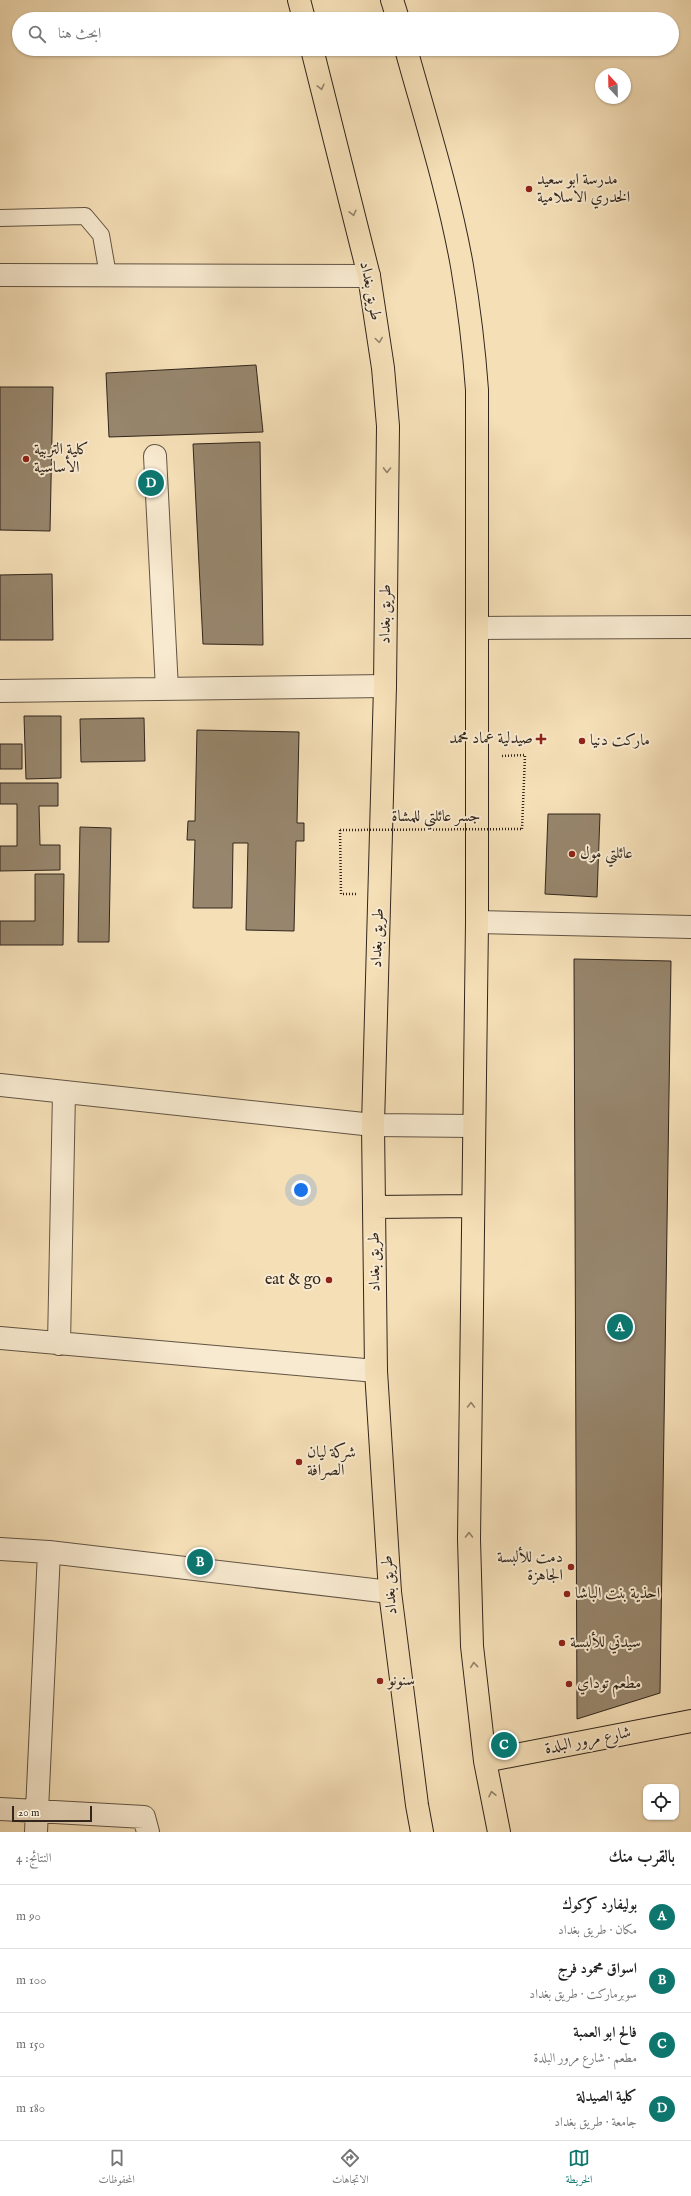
<!DOCTYPE html>
<html lang="ar">
<meta charset="utf-8">
<style>
body{margin:0;font-family:"IM FELL English",Amiri,serif;background:#f2f2f2;color:#222;direction:rtl}
.controls{position:absolute;right:12px;bottom:12px;display:grid;overflow:hidden;border-radius:8px;box-shadow:0 1px 3px #0004}
.controls button{width:36px;height:36px;display:grid;place-items:center;padding:0;border:0;border-bottom:1px solid #e0e0e0;background:#fff;color:#222;font:20px sans-serif}
.compass{position:absolute;left:595px;top:68px;width:36px;height:36px;border-radius:50%;background:#fff;box-shadow:0 1px 3px #0004;rotate:338deg}
.scale{position:absolute;left:12px;bottom:10px;width:80px;box-sizing:border-box;padding-left:4px;border:2px solid #31251c;border-top:0;font-size:11px;line-height:14px;white-space:nowrap;color:#31251c;-webkit-text-stroke:3px #f8ead0;paint-order:stroke}
.you{position:absolute;left:301px;top:1190px;width:14px;height:14px;margin:-10px;border:3px solid #fff;border-radius:50%;background:#1a73e8;box-shadow:0 0 0 6px #1a73e833}
.badge{display:grid;place-items:center;width:26px;height:26px;border-radius:50%;background:#0f766e;color:#fff;font-size:13px;font-weight:700}
.pin{position:absolute;translate:-50% -50%;border:2px solid #fff;box-shadow:0 1px 4px #0006}
.list{margin:0;padding:0;list-style:none}
h2{display:flex;justify-content:space-between;align-items:center;height:52px;margin:0;padding:0 16px;font-size:17px}
h2 small{font-size:13px;font-weight:400;color:#767676}
.list li{display:grid;grid-template-columns:26px 1fr auto;gap:12px;align-items:center;box-sizing:border-box;height:64px;padding:0 16px;border-top:1px solid #e0e0e0}
.list b{display:block;font-size:15px;white-space:nowrap}
.list p{margin:0;font-size:13px;white-space:nowrap;color:#767676}
.list em{font-size:13px;font-style:normal;color:#767676}
.icon{flex:none;width:22px;height:22px;fill:none;stroke:currentColor;stroke-width:2;stroke-linecap:round;stroke-linejoin:round}
.map{position:relative;flex:none;width:691px;height:1832px;overflow:hidden;direction:ltr}
.search{position:absolute;background:#fff;box-shadow:0 1px 3px #0004;left:12px;right:12px;top:12px;height:44px;display:flex;align-items:center;gap:10px;box-sizing:border-box;padding:0 14px;border-radius:22px;color:#767676;font-size:15px}
.sheet{height:308px;background:#fff}
nav{display:flex;justify-content:space-around;align-items:center;box-sizing:border-box;height:56px;border-top:1px solid #e0e0e0;background:#fff;font-size:11px;color:#767676}
nav a{display:grid;justify-items:center;gap:2px}
nav .on{color:#0f766e}
.map>svg:first-child{display:block}
.building{fill:#97866d;stroke:#31251c}
.lines{fill:none;stroke-linecap:round;stroke-linejoin:round}
.service-casing{stroke:#625443;stroke-width:18}
.minor-casing{stroke:#625443;stroke-width:24}
.primary-casing{stroke:#31251c;stroke-width:24}
.path{stroke:#31251c;stroke-width:2.5;stroke-dasharray:1 2;stroke-linecap:butt}
.service{stroke:#f8ead0;stroke-width:16}
.minor{stroke:#f8ead0;stroke-width:22}
.primary{stroke:#f5dfb7;stroke-width:22}
.path-bridge{stroke:#31251c;stroke-width:2.5;stroke-dasharray:1 2;stroke-linecap:butt}
.oneway{stroke:#93826a}
.poi-dot{fill:#8f2418;stroke:#f8ead0;stroke-width:1.5}
.labels{text-anchor:middle;dominant-baseline:central;stroke-width:4;stroke-linejoin:round;paint-order:stroke}
.poi-label{font-size:16px;fill:#31251c;stroke:#f8ead0;text-anchor:start}
.street-label{font-size:16px;fill:#31251c;stroke:#f8ead0}
</style>
<div class="map">
<svg width="691" height="1832" viewBox="0 0 691 1832">
<rect width="100%" height="100%" fill="#f5dfb7"/>
<filter id="stains"><feTurbulence type="fractalNoise" baseFrequency=".005" numOctaves="4"/><feColorMatrix values="0 0 0 0 .2 0 0 0 0 .09 0 0 0 0 .02 0 0 0 .5 -.17"/></filter>
<radialGradient id="worn" r=".72"><stop offset=".6" stop-color="#630" stop-opacity="0"/><stop offset="1" stop-color="#630" stop-opacity=".3"/></radialGradient>
<path class="building" d="M256,365L263,432L109,437L106,373Z
M0,387H53L50,531L0,530Z
M260,442L263,645L203,644L193,444Z
M52,574L53,640H0V575Z
M24,716H61V778L26,779Z
M144,718L145,761L81,762L80,719Z
M197,730L299,732L297,823H304V841H296L294,931L246,930L248,843H233L232,908H193L195,840H187L188,821H195Z
M0,744H22V769H0Z
M0,783H58V806H39L40,845H60V870L0,871V846H17V804H0Z
M548,814H600L597,897L545,894Z
M80,827L111,828L109,942H78Z
M35,874H64L63,945H0V921H35Z
M574,959L671,961L660,1693L577,1719Z"/>
<g class="lines">
<defs>
<path id="service" d="M0,218L85,216L101,235L108,275"/>
<path id="minor" d="M0,275L369,276
M155,456L167,689
M478,628L691,627
M0,691L385,686
M477,922L691,927
M0,1085L373,1125L474,1126
M0,1338L376,1371
M59,1344L64,1092
M0,1549L49,1552L390,1592
M0,1809L144,1817L148,1832
M36,1832L49,1552"/>
<path id="primary" d="M299,0L304,19
M392,0L398,19
M312,49L369,276L383,368L388,426L385,686L373,1125L376,1371L390,1592L417,1805L422,1832
M406,49C426,121 449,193 462,266C469,307 474,348 477,390V922L469,1539L472,1646L485,1761L499,1832
M374,1207L473,1206
M485,1761L691,1721"/>
</defs>
<use href="#service" class="service-casing"/>
<use href="#minor" class="minor-casing"/>
<use href="#primary" class="primary-casing"/>
<path class="path" d="M502,756L525,755L522,829
M340,830L341,894H356"/>
<use href="#service" class="service"/>
<use href="#minor" class="minor"/>
<use href="#primary" class="primary"/>
<path class="path-bridge" d="M340,830L522,829"/>
</g>
<defs><path id="oneway-chevron" d="M-2-3.5L2.5 0L-2 3.5" fill="none" stroke-width="1.6" stroke-linecap="round" stroke-linejoin="round"/></defs>
<g class="oneway">
<use href="#oneway-chevron" transform="translate(321 87) rotate(76)"/>
<use href="#oneway-chevron" transform="translate(353 213) rotate(76)"/>
<use href="#oneway-chevron" transform="translate(379 340) rotate(82)"/>
<use href="#oneway-chevron" transform="translate(387 470) rotate(91)"/>
<use href="#oneway-chevron" transform="translate(471 1405) rotate(-89)"/>
<use href="#oneway-chevron" transform="translate(469 1535) rotate(-90)"/>
<use href="#oneway-chevron" transform="translate(474 1665) rotate(-96)"/>
<use href="#oneway-chevron" transform="translate(492 1794) rotate(-102)"/>
</g>
<g class="poi-dot">
<circle cx="529" cy="189" r="4"/>
<circle cx="26" cy="459" r="4"/>
<path d="M539 733h4v4h4v4h-4v4h-4v-4h-4v-4h4z"/>
<circle cx="582" cy="741" r="4"/>
<circle cx="572" cy="854" r="4"/>
<circle cx="329" cy="1280" r="4"/>
<circle cx="299" cy="1462" r="4"/>
<circle cx="571" cy="1567" r="4"/>
<circle cx="567" cy="1594" r="4"/>
<circle cx="562" cy="1643" r="4"/>
<circle cx="380" cy="1681" r="4"/>
<circle cx="569" cy="1684" r="4"/>
</g>
<g class="labels">
<g class="poi-label">
<text x="537" y="180">مدرسة ابو سعيد<tspan x="537" dy="18">الخدري الاسلامية</tspan></text>
<text x="34" y="450">كلية التربية<tspan x="34" dy="18">الأساسية</tspan></text>
<text x="533" y="739" text-anchor="end">صيدلية عماد محمد</text>
<text x="590" y="741">ماركت دنيا</text>
<text x="580" y="854">عائلتي مول</text>
<text x="321" y="1280" text-anchor="end">eat &amp; go</text>
<text x="307" y="1453">شركة ليان<tspan x="307" dy="18">الصرافة</tspan></text>
<text x="563" y="1558" text-anchor="end">دمت للألبسة<tspan x="563" dy="18">الجاهزة</tspan></text>
<text x="575" y="1594">احذية بنت الباشا</text>
<text x="570" y="1643">سيدتي للألبسة</text>
<text x="388" y="1681">سنونو</text>
<text x="577" y="1684">مطعم توداي</text>
</g>
<g class="street-label">
<text transform="translate(370 291) rotate(79)">طريق بغداد</text>
<text transform="translate(386 614) rotate(-89)">طريق بغداد</text>
<text x="436" y="817">جسر عائلتي للمشاة</text>
<text transform="translate(378 938) rotate(-88)">طريق بغداد</text>
<text transform="translate(375 1262) rotate(-91)">طريق بغداد</text>
<text transform="translate(390 1585) rotate(-95)">طريق بغداد</text>
<text transform="translate(588 1741) rotate(-11)">شارع مرور البلدة</text>
</g>
</g>
<rect width="100%" height="100%" filter="url(#stains)"/>
<rect width="100%" height="100%" fill="url(#worn)"/>
</svg>
<div class="controls">
<button><svg class="icon" aria-label="locate" viewBox="0 0 24 24"><circle cx="12" cy="12" r="6"/><path d="M12 2v4M12 18v4M2 12h4M18 12h4"/></svg></button>
</div>
<svg class="compass" viewBox="-18 -18 36 36"><path d="M0-13l5 13h-10z" fill="#e53935"/><path d="M0 13l5-13h-10z" fill="#767676"/></svg>
<div class="scale">20 m</div>
<div class="you"></div>
<div class="pin badge" style="left:620px;top:1327px">A</div>
<div class="pin badge" style="left:200px;top:1562px">B</div>
<div class="pin badge" style="left:504px;top:1745px">C</div>
<div class="pin badge" style="left:151px;top:483px">D</div>
<div class="search"><svg class="icon" aria-label="search" viewBox="0 0 24 24"><circle cx="10" cy="10" r="6"/><path d="M15 15l6 6"/></svg>ابحث هنا</div>
</div>
<section class="sheet">
<h2>بالقرب منك<small>النتائج: 4</small></h2>
<ul class="list">
<li><span class="badge">A</span><div><b>بوليفارد كركوك</b><p>مكان · طريق بغداد</p></div><em>90 m</em></li>
<li><span class="badge">B</span><div><b>اسواق محمود فرج</b><p>سوبرماركت · طريق بغداد</p></div><em>100 m</em></li>
<li><span class="badge">C</span><div><b>فالح ابو العمبة</b><p>مطعم · شارع مرور البلدة</p></div><em>150 m</em></li>
<li><span class="badge">D</span><div><b>كلية الصيدلة</b><p>جامعة · طريق بغداد</p></div><em>180 m</em></li>
</ul>
</section>
<nav>
<a class="on"><svg class="icon" aria-label="map" viewBox="0 0 24 24"><path d="M3 6l6-2 6 2 6-2v14l-6 2-6-2-6 2zM9 4v14M15 6v14"/></svg>الخريطة</a>
<a><svg class="icon" aria-label="directions" viewBox="0 0 24 24"><path d="M12 3l9 9-9 9-9-9zM9 14v-3h6M13 9l2 2-2 2"/></svg>الاتجاهات</a>
<a><svg class="icon" aria-label="saved" viewBox="0 0 24 24"><path d="M7 4h10v16l-5-4-5 4z"/></svg>المحفوظات</a>
</nav>
